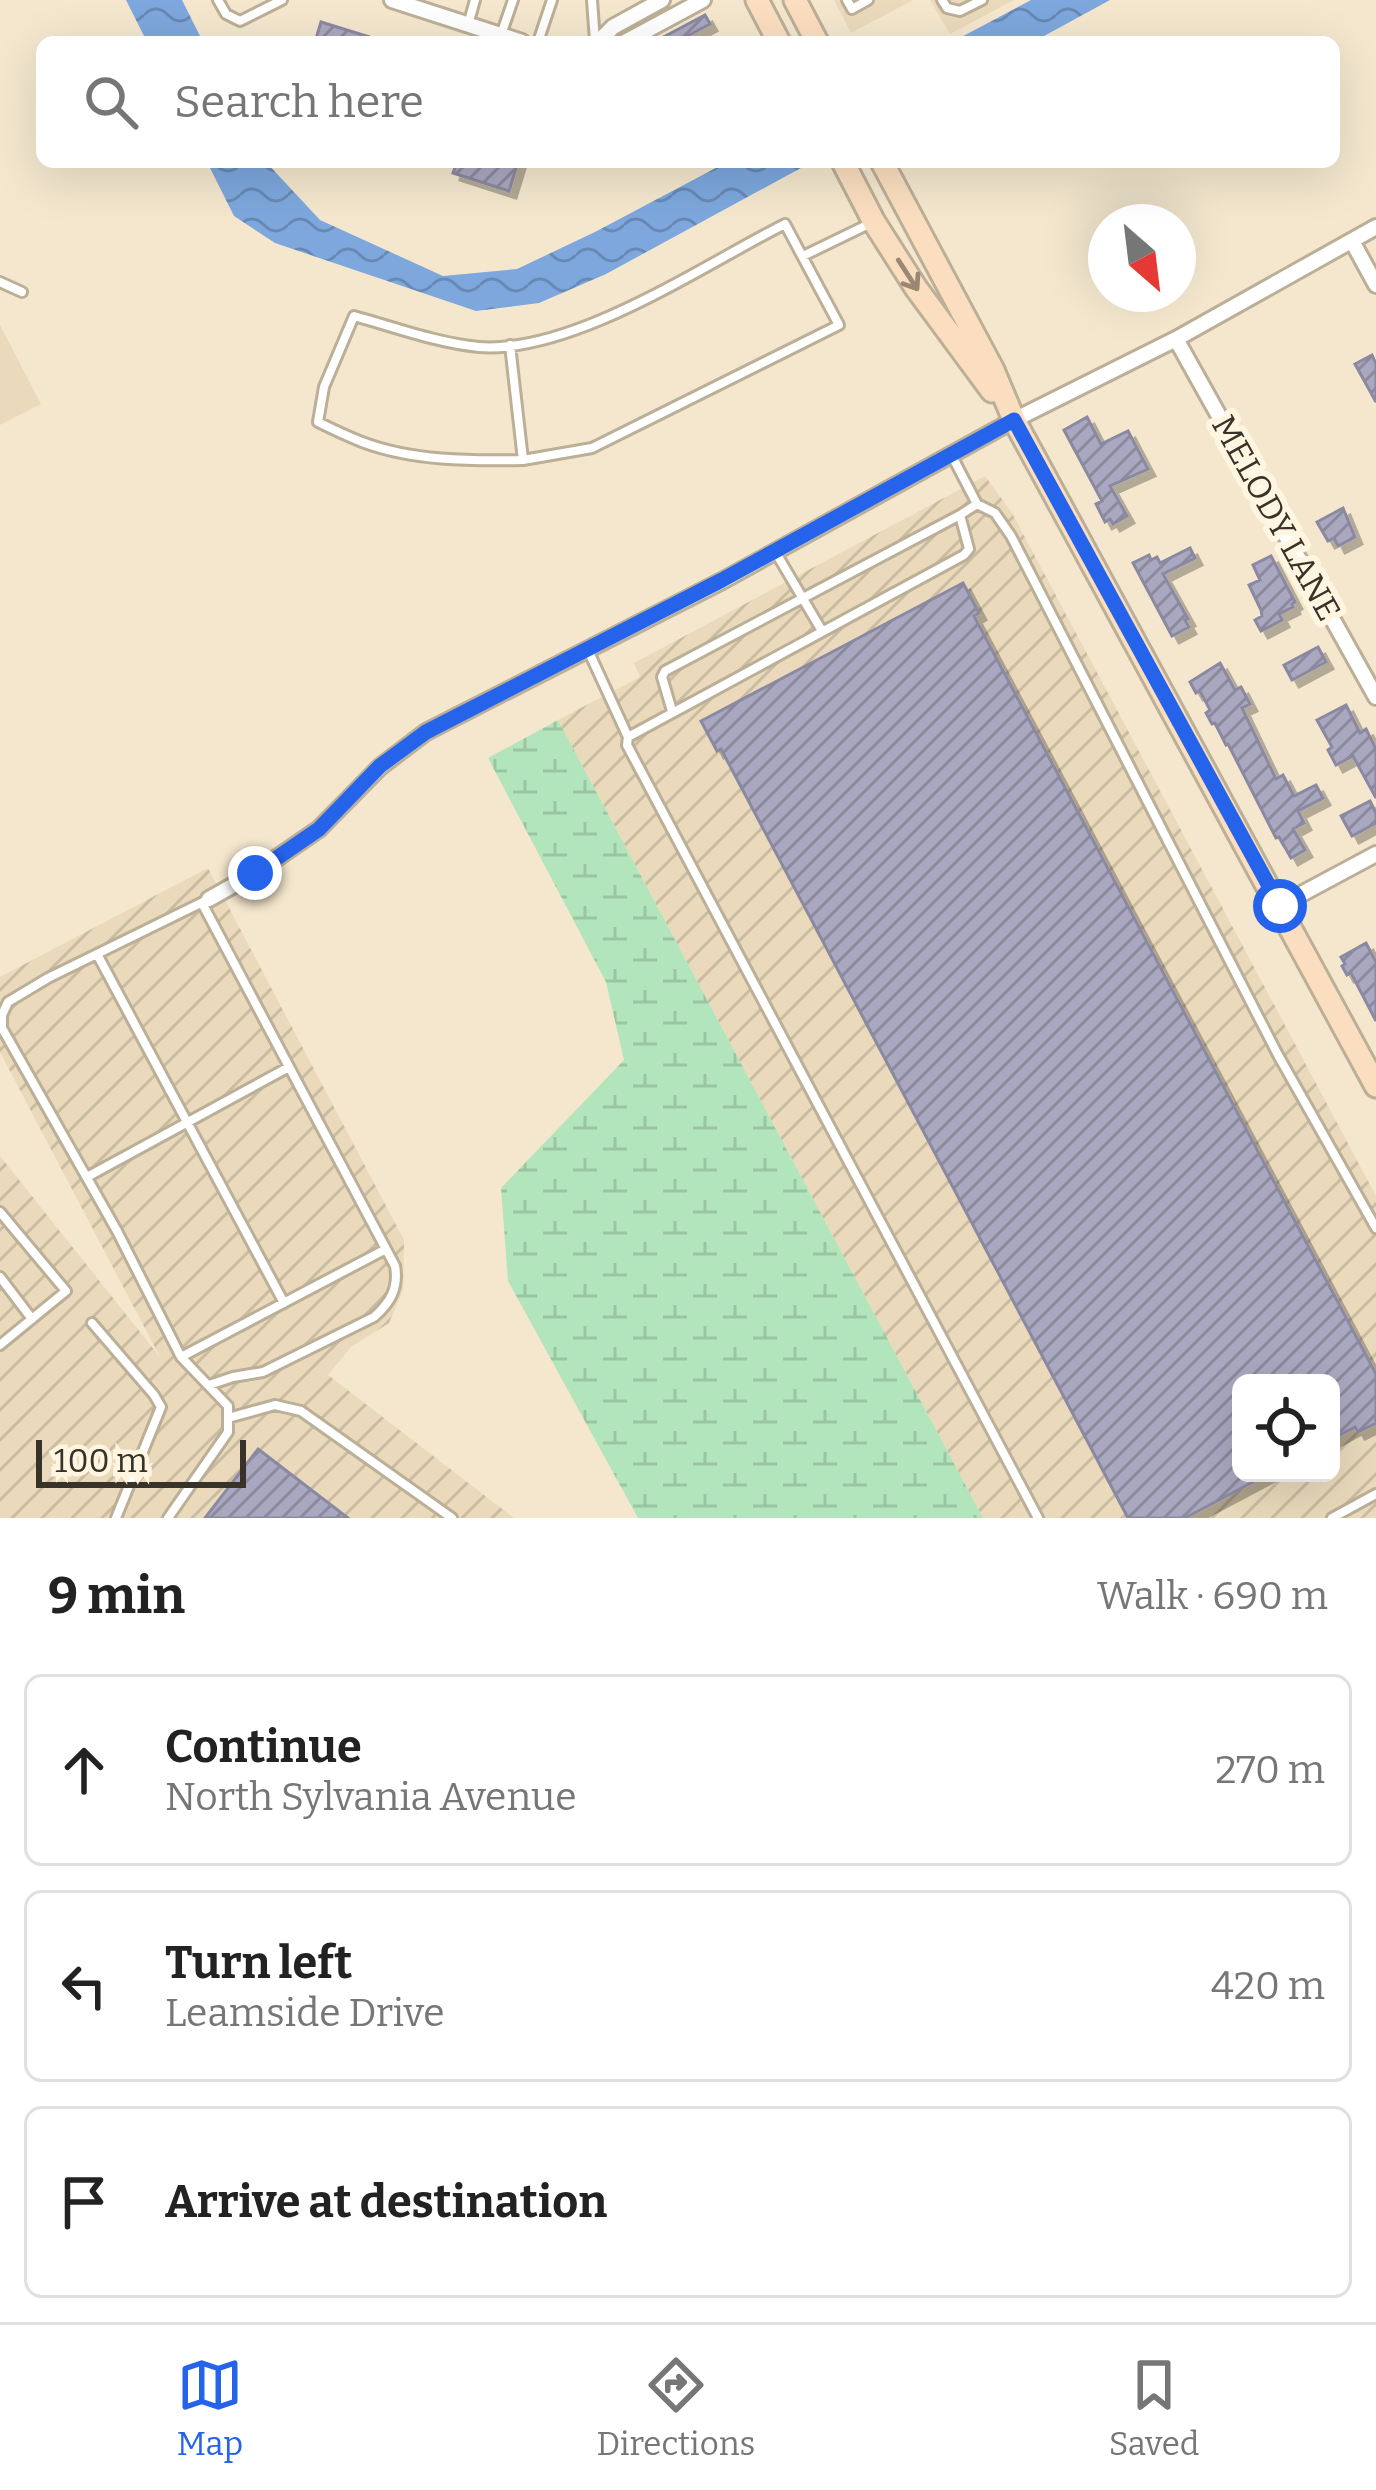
<!DOCTYPE html>
<meta charset="utf-8">
<style>
body{margin:0;font-family:Bitter,serif;background:#f6f6f6;color:#222}
.controls{position:absolute;right:36px;bottom:36px;display:grid;overflow:hidden;border-radius:18px;box-shadow:0 12px 48px #0002}
.controls button{width:108px;height:108px;display:grid;place-items:center;padding:0;border:0;border-bottom:3px solid #e0e0e0;background:#fff;color:#222;font:60px sans-serif}
.compass{position:absolute;left:1088px;top:204px;width:108px;height:108px;border-radius:50%;background:#fff;box-shadow:0 12px 48px #0002;rotate:152deg}
.scale{position:absolute;left:36px;bottom:30px;width:210px;box-sizing:border-box;padding-left:12px;border:6px solid #383329;border-top:0;font-size:33px;line-height:42px;white-space:nowrap;color:#383329;-webkit-text-stroke:9px #fff5e1;paint-order:stroke}
.stop{position:absolute;width:36px;height:36px;margin:-27px;border:9px solid #2563eb;border-radius:50%;background:#fff}
.stop.end{background:#2563eb;border-color:#fff;box-shadow:0 3px 12px #0008}
.list{margin:0;padding:0;list-style:none}
h2{display:flex;justify-content:space-between;align-items:center;height:156px;margin:0;padding:0 48px;font-size:51px}
h2 small{font-size:39px;font-weight:400;color:#767676}
.list li{display:grid;grid-template-columns:78px 1fr auto;gap:36px;align-items:center;box-sizing:border-box;height:192px;margin:0 24px 24px;padding:0 24px;border:3px solid #e0e0e0;border-radius:18px}
.list b{display:block;font-size:45px;white-space:nowrap}
.list p{margin:0;font-size:39px;white-space:nowrap;color:#767676}
.list em{font-size:39px;font-style:normal;color:#767676}
.icon{flex:none;width:66px;height:66px;fill:none;stroke:currentColor;stroke-width:2;stroke-linecap:round;stroke-linejoin:round}
.map{position:relative;flex:none;width:1376px;height:1518px;overflow:hidden}
.search{position:absolute;background:#fff;box-shadow:0 12px 48px #0002;left:36px;right:36px;top:36px;height:132px;display:flex;align-items:center;gap:30px;box-sizing:border-box;padding:0 42px;border-radius:18px;color:#767676;font-size:45px}
.sheet{height:804px;background:#fff}
nav{display:flex;justify-content:space-around;align-items:center;box-sizing:border-box;height:168px;border-top:3px solid #e0e0e0;background:#fff;font-size:33px;color:#767676}
nav a{display:grid;justify-items:center;gap:6px}
nav .on{color:#2563eb}
.map>svg:first-child{display:block}
.built{fill:#eadabb}
.industrial{fill:url(#industrial-furrows);fill-rule:evenodd}
.wetland{fill:url(#wetland-marsh)}
.water{fill:url(#water-waves)}
.building{fill:url(#building-hatch);stroke:#8b89a1;stroke-width:3;filter:url(#shadow)}
.lines{fill:none;stroke-linecap:round;stroke-linejoin:round}
.lane-casing{stroke:#bbaf97;stroke-width:14}
.street-casing{stroke:#bbaf97;stroke-width:20}
.secondary-casing{stroke:#bbaf97;stroke-width:27}
.lane{stroke:#fff;stroke-width:8}
.street{stroke:#fff;stroke-width:14}
.secondary{stroke:#fbdebf;stroke-width:21}
.oneway{stroke:#9a8874}
.route{stroke:#2563eb;stroke-width:15}
.labels{text-anchor:middle;dominant-baseline:central;stroke-width:12;stroke-linejoin:round;paint-order:stroke}
.street-label{font-size:33px;fill:#383329;stroke:#fff5e1}
</style>
<div class="map">
<svg width="1376" height="1518" viewBox="0 0 1376 1518">
<defs>
<pattern id="industrial-furrows" width="10" height="10" patternUnits="userSpaceOnUse" patternTransform="scale(3)"><rect width="10" height="10" fill="#eadabb"/><path d="M-1 1l2-2M0 10L10 0M9 11l2-2" fill="none" stroke="#c9bca1"/></pattern>
<pattern id="wetland-marsh" width="20" height="14" patternUnits="userSpaceOnUse" patternTransform="scale(3)"><rect width="20" height="14" fill="#b2e5bc"/><path d="M1 5h8M5 5V1M11 12h8M15 12V8" fill="none" stroke="#9ac5a2"/></pattern>
<pattern id="water-waves" width="16" height="10" patternUnits="userSpaceOnUse" patternTransform="scale(3)"><rect width="16" height="10" fill="#7da7dd"/><path d="M0 5q4-4 8 0t8 0" fill="none" stroke="#6789b3"/></pattern>
<pattern id="building-hatch" width="6" height="6" patternUnits="userSpaceOnUse" patternTransform="scale(3)"><rect width="6" height="6" fill="#a9a8c0"/><path d="M-1 1l2-2M0 6l6-6M5 7l2-2" fill="none" stroke="#8b899c"/></pattern>
<filter id="shadow"><feDropShadow dx="7" dy="7" stdDeviation="0" flood-color="#0004"/></filter>
</defs>
<rect width="100%" height="100%" fill="#f4e7ce"/>
<path class="built" d="M834,0H913L851,33Z
M930,0H1014L950,34Z
M0,325L41,404L0,425Z"/>
<path class="industrial" d="M985,476L1012,513L1376,1196V1518H983L558,720L640,677L634,663ZM1241,1383H1331V1473H1241Z
M208,868L404,1240L403,1290L389,1323L351,1347L328,1375L514,1518H0V1156L160,1357L0,1052V977Z"/>
<path class="wetland" d="M558,720L983,1518H638L508,1281L501,1188L624,1060L606,982L488,758Z"/>
<path class="water" d="M126,0H182L203,42H147Z
M1031,0H1110L1033,42H952Z
M207,162H266L320,220L443,276L517,269L595,232L727,162H812L606,274L539,303L476,311L275,243L234,216Z"/>
<path class="building" d="M705,15L710,24L676,42H654Z
M321,22L376,39L375,42H315Z
M457,162H518L509,191L453,173Z
M1372,355L1376,364V402L1355,364Z
M1087,417L1101,444L1128,431L1148,469L1110,486L1127,516L1113,524L1110,519L1105,522L1096,504L1102,501L1064,430Z
M1343,508L1355,537L1338,546L1334,538L1328,541L1317,522Z
M1190,548L1195,558L1163,574L1188,619L1185,620L1189,627L1172,636L1133,563L1149,555L1151,560L1157,557L1160,563Z
M1271,556L1295,602L1292,604L1293,607L1279,614L1282,620L1261,631L1255,620L1262,616L1261,610L1249,585L1260,580L1253,565Z
M963,583L979,613L974,616L1376,1374V1423L1358,1432L1355,1427L1331,1440V1383H1241V1473H1270L1185,1518H1128L721,749L717,751L701,721Z
M1318,647L1326,662L1292,680L1284,665Z
M1220,663L1235,690L1241,687L1250,704L1242,708L1276,779L1283,775L1294,796L1316,785L1323,798L1298,811L1304,823L1293,829L1305,850L1291,858L1279,837L1276,838L1228,744L1226,745L1215,723L1212,724L1206,713L1210,710L1200,691L1196,693L1190,682Z
M1346,705L1360,733L1366,729L1376,749V798L1353,756L1336,765L1328,750L1332,747L1317,720Z
M1370,801L1376,813V823L1352,836L1341,816Z
M1366,943L1376,962V1021L1351,973L1347,975L1342,966L1345,964L1341,957Z
M258,1449L348,1518H205Z"/>
<g class="lines">
<defs>
<path id="lane" d="M218,0L226,14L240,21L282,0
M592,0L595,41
M847,0L852,9L868,0
M942,0L947,8L960,11L982,0
M468,25L475,0
M501,35L513,0
M538,42L552,0
M803,256L873,222
M0,282L22,292
M510,345L523,460L592,448L839,325L785,224C702,266 573,354 479,347C437,343 394,327 354,316L324,387L318,422C332,429 347,436 362,442C412,461 470,461 523,460
M952,456L977,504
M776,553L822,631
M588,650L628,737
M672,711L662,677L665,671L960,515
M202,903L395,1266C399,1288 390,1303 374,1317L263,1372L233,1377L209,1385
M97,954L284,1303
M87,1177L289,1067
M0,1212L66,1291L0,1345
M0,1277L32,1319
M92,1323L154,1395L161,1407L116,1518
M181,1357L386,1249
M228,1418L275,1405L301,1411L452,1518
M168,1518L228,1432V1406L181,1357L117,1231L2,1028V1015L8,1002L48,978L209,899
M1038,1518L627,745L628,737L964,555L969,549L960,515L977,504L995,513L1011,536L1278,1055L1376,1228
M1332,1518L1376,1494"/>
<path id="street" d="M392,0L522,42
M598,42L613,27L662,0
M625,42L703,0
M1352,241L1376,285
M1176,339L1376,697
M209,899L255,873L319,829L380,767L426,732L722,581L1014,420L1176,339L1376,227
M1279,906L1376,854"/>
<path id="secondary" d="M757,0L779,42
M795,0L817,42
M843,162L874,222L916,288L992,391
M882,162L993,370L1014,420L1376,1086"/>
</defs>
<use href="#lane" class="lane-casing"/>
<use href="#street" class="street-casing"/>
<use href="#secondary" class="secondary-casing"/>
<use href="#lane" class="lane"/>
<use href="#street" class="street"/>
<use href="#secondary" class="secondary"/>
</g>
<defs><path id="oneway-shaft" d="M-6 0H5M1.5-3L5.5 0L1.5 3" fill="none" stroke-width="1.6" stroke-linecap="round" stroke-linejoin="round" transform="scale(3)"/></defs>
<use class="oneway" href="#oneway-shaft" transform="translate(908 275) rotate(57)"/>
<g class="lines">
<path class="route" d="M255,873L319,829L380,766L426,732L722,580L1014,420L1280,906"/>
</g>
<g class="labels">
<g class="street-label">
<text transform="translate(1276 518) rotate(61)">MELODY LANE</text>
</g>
</g>
</svg>
<div class="controls">
<button><svg class="icon" aria-label="locate" viewBox="0 0 24 24"><circle cx="12" cy="12" r="6"/><path d="M12 2v4M12 18v4M2 12h4M18 12h4"/></svg></button>
</div>
<svg class="compass" viewBox="-18 -18 36 36"><path d="M0-13l5 13h-10z" fill="#e53935"/><path d="M0 13l5-13h-10z" fill="#767676"/></svg>
<div class="scale">100 m</div>
<div class="stop" style="left:1280px;top:906px"></div>
<div class="stop end" style="left:255px;top:873px"></div>
<div class="search"><svg class="icon" aria-label="search" viewBox="0 0 24 24"><circle cx="10" cy="10" r="6"/><path d="M15 15l6 6"/></svg>Search here</div>
</div>
<section class="sheet">
<h2>9 min<small>Walk · 690 m</small></h2>
<ul class="list">
<li><svg class="icon" aria-label="ahead" viewBox="0 0 24 24"><path d="M12 20V5M6 11l6-6 6 6"/></svg><div><b>Continue</b><p>North Sylvania Avenue</p></div><em>270 m</em></li>
<li><svg class="icon" aria-label="left" viewBox="0 0 24 24"><path d="M17 20v-9H6M10 6l-5 5 5 5"/></svg><div><b>Turn left</b><p>Leamside Drive</p></div><em>420 m</em></li>
<li><svg class="icon" aria-label="arrive" viewBox="0 0 24 24"><path d="M6 21V4h12l-3 4 3 4H6"/></svg><div><b>Arrive at destination</b></div></li>
</ul>
</section>
<nav>
<a class="on"><svg class="icon" aria-label="map" viewBox="0 0 24 24"><path d="M3 6l6-2 6 2 6-2v14l-6 2-6-2-6 2zM9 4v14M15 6v14"/></svg>Map</a>
<a><svg class="icon" aria-label="directions" viewBox="0 0 24 24"><path d="M12 3l9 9-9 9-9-9zM9 14v-3h6M13 9l2 2-2 2"/></svg>Directions</a>
<a><svg class="icon" aria-label="saved" viewBox="0 0 24 24"><path d="M7 4h10v16l-5-4-5 4z"/></svg>Saved</a>
</nav>
